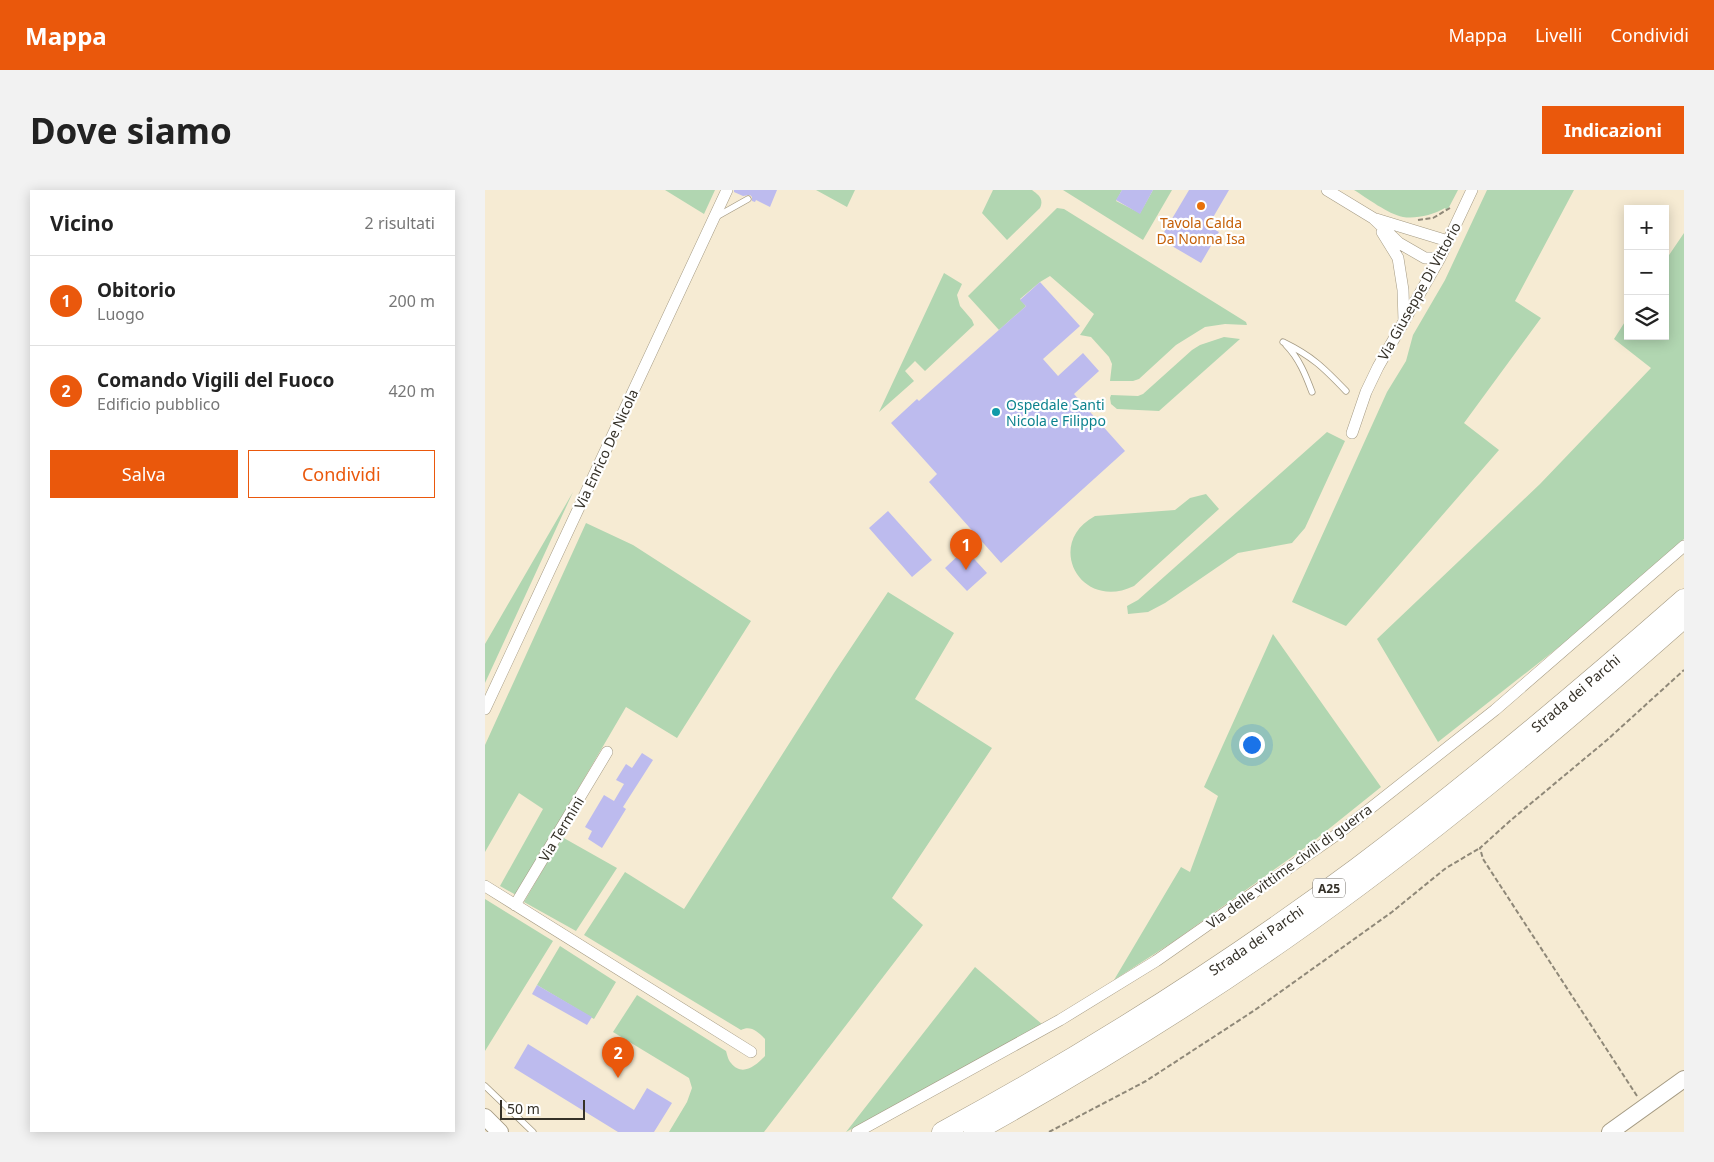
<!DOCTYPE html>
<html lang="it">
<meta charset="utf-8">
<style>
body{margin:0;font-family:"Noto Sans",sans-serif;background:#f2f2f2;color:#222}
.controls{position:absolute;right:15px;top:15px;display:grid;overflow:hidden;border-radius:0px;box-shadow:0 2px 12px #0003}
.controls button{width:45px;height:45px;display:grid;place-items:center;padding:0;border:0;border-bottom:1px solid #e0e0e0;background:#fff;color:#222;font:25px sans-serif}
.scale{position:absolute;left:15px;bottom:12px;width:85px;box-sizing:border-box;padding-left:5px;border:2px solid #353128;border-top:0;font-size:14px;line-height:18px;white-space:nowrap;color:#353128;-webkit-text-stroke:4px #fff;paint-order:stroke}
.you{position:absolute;left:766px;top:554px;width:18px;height:18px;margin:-12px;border:4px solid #fff;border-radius:50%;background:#1a73e8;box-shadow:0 0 0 8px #1a73e833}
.badge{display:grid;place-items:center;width:32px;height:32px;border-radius:50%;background:#ea580c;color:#fff;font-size:16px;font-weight:700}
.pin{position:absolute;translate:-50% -41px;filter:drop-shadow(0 1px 2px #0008)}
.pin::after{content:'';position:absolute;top:26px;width:18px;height:15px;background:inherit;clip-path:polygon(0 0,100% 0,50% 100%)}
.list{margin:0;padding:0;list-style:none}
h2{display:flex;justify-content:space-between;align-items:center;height:65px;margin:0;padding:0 20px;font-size:21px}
h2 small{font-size:16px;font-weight:400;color:#767676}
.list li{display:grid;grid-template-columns:32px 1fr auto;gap:15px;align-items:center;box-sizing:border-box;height:90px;padding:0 20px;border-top:1px solid #e0e0e0}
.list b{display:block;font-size:19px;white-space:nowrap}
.list p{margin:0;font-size:16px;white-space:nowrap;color:#767676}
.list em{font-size:16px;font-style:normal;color:#767676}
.actions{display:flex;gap:10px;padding:15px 20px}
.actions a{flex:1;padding:11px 0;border:1px solid #ea580c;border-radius:0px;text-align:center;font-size:18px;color:#ea580c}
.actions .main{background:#ea580c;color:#fff}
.icon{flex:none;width:28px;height:28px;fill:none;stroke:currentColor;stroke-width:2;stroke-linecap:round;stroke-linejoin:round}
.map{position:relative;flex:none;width:1199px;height:942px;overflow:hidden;border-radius:0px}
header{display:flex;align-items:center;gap:30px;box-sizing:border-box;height:70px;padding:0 25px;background:#ea580c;color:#fff}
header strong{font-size:24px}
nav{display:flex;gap:28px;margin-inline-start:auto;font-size:18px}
.intro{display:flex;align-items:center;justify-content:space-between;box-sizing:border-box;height:120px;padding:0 30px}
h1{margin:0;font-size:35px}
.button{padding:12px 22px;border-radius:0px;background:#ea580c;color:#fff;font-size:18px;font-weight:700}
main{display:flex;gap:30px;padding:0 30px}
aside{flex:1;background:#fff;border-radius:0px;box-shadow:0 2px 12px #0003}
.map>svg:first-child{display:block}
.green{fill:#b1d6b1}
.building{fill:#bdbbee}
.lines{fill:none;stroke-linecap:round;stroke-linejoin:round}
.service-casing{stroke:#a59b84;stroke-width:7}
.minor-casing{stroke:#a59b84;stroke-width:12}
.secondary-casing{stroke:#a59b84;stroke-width:18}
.motorway-casing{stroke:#a59b84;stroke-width:21}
.path{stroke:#8f8878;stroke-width:2;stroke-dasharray:5 2.5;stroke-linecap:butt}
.service{stroke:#fff;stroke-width:5.5}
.minor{stroke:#fff;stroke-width:11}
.secondary{stroke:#fff;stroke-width:16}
.motorway{stroke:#fff;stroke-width:20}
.food-dot{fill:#e8710a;stroke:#fff;stroke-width:2}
.culture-dot{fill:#0f9aa8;stroke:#fff;stroke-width:2}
.labels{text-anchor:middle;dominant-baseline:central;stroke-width:4.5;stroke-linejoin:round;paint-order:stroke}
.shield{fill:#fff;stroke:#726f68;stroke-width:1}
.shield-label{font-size:12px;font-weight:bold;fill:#353128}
.food-label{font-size:14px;fill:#c56008;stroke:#fff}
.street-label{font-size:14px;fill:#353128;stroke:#fff}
.culture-label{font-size:14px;fill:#0d838f;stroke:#fff;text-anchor:start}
</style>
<header>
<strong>Mappa</strong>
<nav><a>Mappa</a><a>Livelli</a><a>Condividi</a></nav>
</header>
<div class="intro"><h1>Dove siamo</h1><a class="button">Indicazioni</a></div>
<main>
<aside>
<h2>Vicino<small>2 risultati</small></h2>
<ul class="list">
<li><span class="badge">1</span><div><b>Obitorio</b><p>Luogo</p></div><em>200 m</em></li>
<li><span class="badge">2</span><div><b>Comando Vigili del Fuoco</b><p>Edificio pubblico</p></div><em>420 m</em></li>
</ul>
<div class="actions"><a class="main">Salva</a><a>Condividi</a></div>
</aside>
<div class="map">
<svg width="1199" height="942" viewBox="0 0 1199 942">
<rect width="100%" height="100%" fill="#f6ebd3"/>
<path class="green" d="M180,0H230L219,24Z
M331,0H370L362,17Z
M508,0H547C554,5 559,9 555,18L522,50L497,23Z
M578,0H637L631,11L655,23L668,0H687L658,50Z
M869,0H973L962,21L960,18C948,25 931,29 918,27C903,24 882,8 869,0Z
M1002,0H1089L1030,111L1056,128L979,233L1014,260L861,436L807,412L902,202L921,171L928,145L960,90Z
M572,18L579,19L761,132L762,135L740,134L720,137L691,155L654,189L648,191H625L627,174L624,167L606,147L595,145L609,124L565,86L555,92L535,109L541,116L514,140L483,106Z
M1199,43V349L1098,438L953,552L892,449L1055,294L1166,178L1129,149L1143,127V146H1180V71Z
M459,83L477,94L472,105L475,116L487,130L489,135L440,181L430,171L420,181L429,191L394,222Z
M739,147L755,149L674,221L632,219L626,214L625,208L626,205L653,206L658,204L707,160L715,155Z
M842,242L860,251L820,338L807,353L753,363L680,413L663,422L643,424L642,416L653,410Z
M88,302L0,493V454Z
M721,304L734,319L649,396C595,422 559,353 610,326L690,320L705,308Z
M101,333L148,355L266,431L192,548L141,517L31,705L15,696L58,619L34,603L0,662V555Z
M403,402L469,443L430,509L507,558L407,708L438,735L279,942H184L202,912L207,898L204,888L128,842L152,805L241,861C242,864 243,870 246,873C257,887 271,876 280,866V849C273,842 266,835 256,840L99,745L140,682L199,719L349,483Z
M788,444L896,597L825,654L688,752L629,790L696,677L705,682L733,606L719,597Z
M77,647L132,678L91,741L39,712Z
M0,709L68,751L0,861Z
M75,756L131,792L109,829L52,795Z
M490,777L558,835L361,942Z"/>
<path class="building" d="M249,0H292L285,17L271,10L270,12L267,11V7L265,5L258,6L249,2Z
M637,0H668L655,24L631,10Z
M704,0H744L723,36L734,42L716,73L675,49Z
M555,92L595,136L558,169L573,186L598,163L614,181L589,204L640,261L516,373L444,292L452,284L406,233L432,209L434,211L541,116L535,110Z
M403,321L447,370L427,387L384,338Z
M480,359L502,383L482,401L460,378Z
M157,563L168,570L138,617L141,619L117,658L103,649L107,641L100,637L119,605L129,611L139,594L131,590L141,574L147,578Z
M52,795L107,827L102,835L47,804Z
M43,854L149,920L162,898L187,913L169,942H133L29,878Z"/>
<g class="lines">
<defs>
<path id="service" d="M231,27L263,9
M798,152C827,166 839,178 861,201
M801,155C814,168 821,186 827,202
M0,896L48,942"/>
<path id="minor" d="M842,0L888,28L914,53L940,68H955
M891,29L963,51
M897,42L913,68L918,100L919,131
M867,243L881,202L893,177L955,68L987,0
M0,519L242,0
M0,696L266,862
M30,715L122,562
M372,942L575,830L671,771L854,643L1010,520L1199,356"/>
<path id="secondary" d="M0,927L15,942
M1125,942L1199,889"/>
<g id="motorway">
<path id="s1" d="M457,942C601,864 740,776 872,678C985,593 1093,502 1199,409"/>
<path d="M489,942C595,883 700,819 800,749C940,651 1071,541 1199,428"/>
</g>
</defs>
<use href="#service" class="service-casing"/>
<use href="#minor" class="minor-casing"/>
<use href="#secondary" class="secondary-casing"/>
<use href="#motorway" class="motorway-casing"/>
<path class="path" d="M933,30L948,28L965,18
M1152,906L998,669L995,658L1026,630L1122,550L1199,480
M564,942L661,891L770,820L907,722L961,678L995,658"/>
<use href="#service" class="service"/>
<use href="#minor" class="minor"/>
<use href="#secondary" class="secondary"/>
<use href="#motorway" class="motorway"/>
</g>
<circle class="food-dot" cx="716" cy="16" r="5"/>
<circle class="culture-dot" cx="511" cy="222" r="5"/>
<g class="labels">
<rect class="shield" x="828" y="688.5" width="32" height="19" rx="4"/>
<g class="shield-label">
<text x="844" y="698">A25</text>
</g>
<g class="food-label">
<text x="716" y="32">Tavola Calda<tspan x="716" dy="16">Da Nonna Isa</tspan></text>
</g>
<g class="street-label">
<text transform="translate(934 101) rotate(-61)">Via Giuseppe Di Vittorio</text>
<text transform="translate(121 259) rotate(-65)">Via Enrico De Nicola</text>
<text stroke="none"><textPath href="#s1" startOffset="772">Strada dei Parchi</textPath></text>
<text transform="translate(76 639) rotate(-59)">Via Termini</text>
<text transform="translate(804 676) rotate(-36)">Via delle vittime civili di guerra</text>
<text stroke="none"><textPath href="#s1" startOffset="368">Strada dei Parchi</textPath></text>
</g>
<g class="culture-label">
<text x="521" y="214">Ospedale Santi<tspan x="521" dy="16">Nicola e Filippo</tspan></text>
</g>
</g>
</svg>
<div class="controls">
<button>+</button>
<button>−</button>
<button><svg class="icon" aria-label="layers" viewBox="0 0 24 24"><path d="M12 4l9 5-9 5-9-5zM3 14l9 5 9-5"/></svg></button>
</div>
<div class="scale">50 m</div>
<div class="you"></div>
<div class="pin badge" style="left:481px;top:380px">1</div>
<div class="pin badge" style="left:133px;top:888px">2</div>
</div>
</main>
